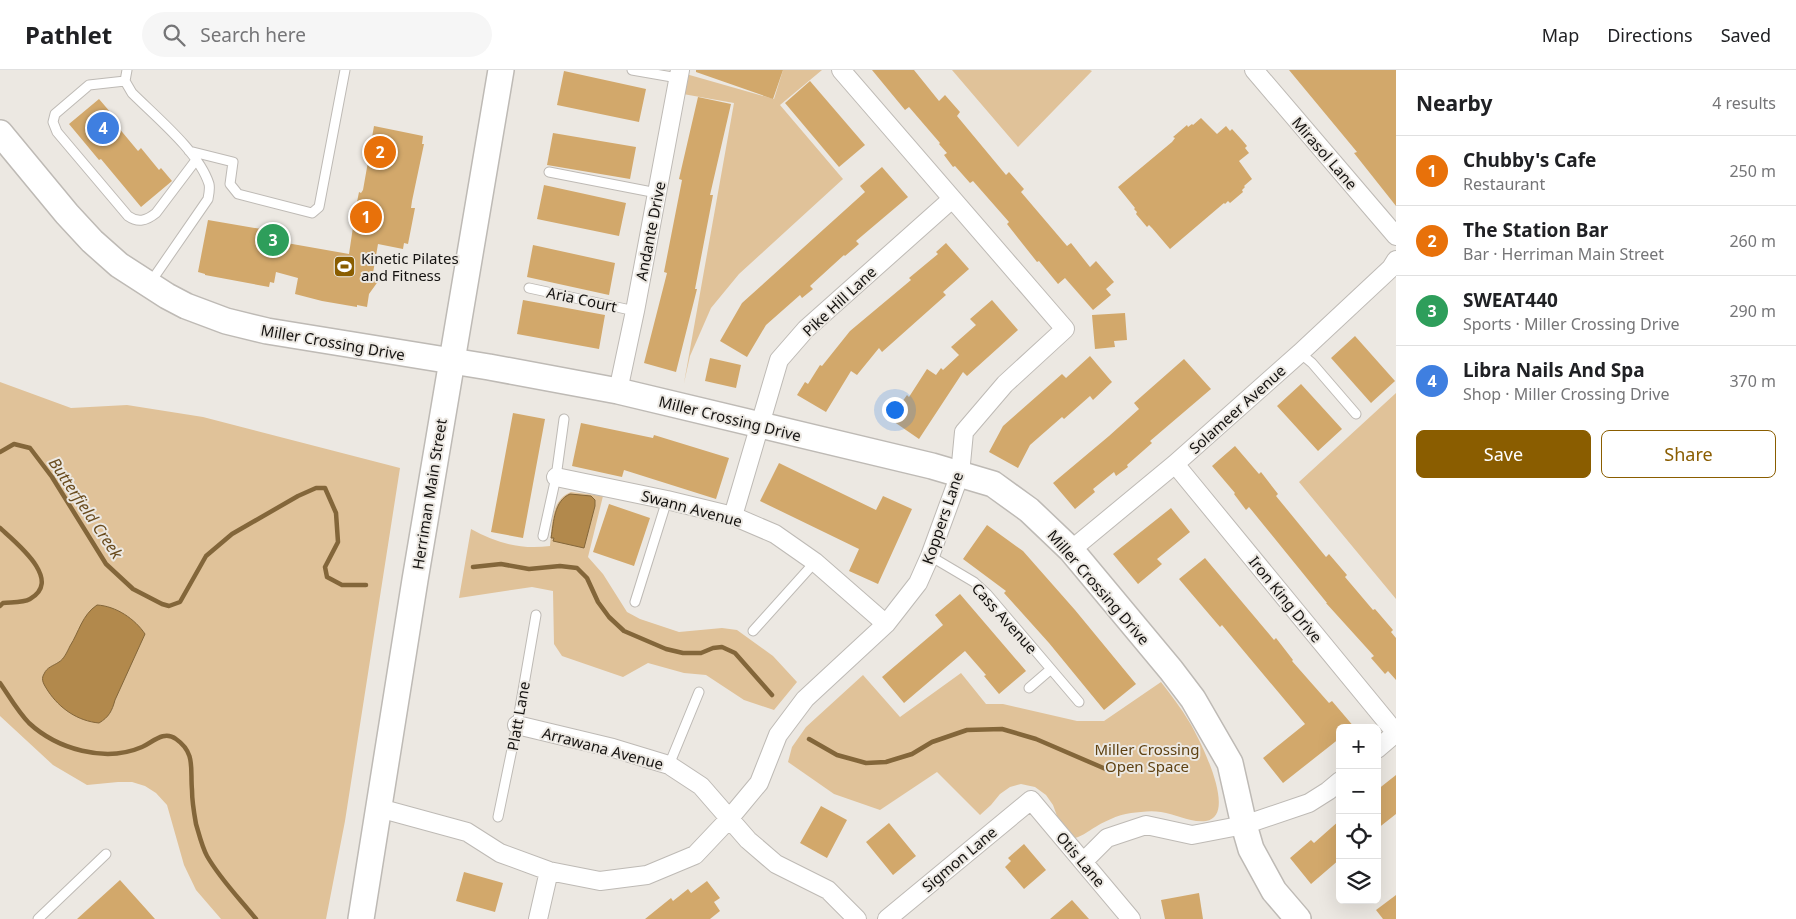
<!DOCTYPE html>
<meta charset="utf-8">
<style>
body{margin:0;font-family:"Noto Sans",sans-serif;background:#f6f6f6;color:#202124}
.controls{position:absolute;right:15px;bottom:15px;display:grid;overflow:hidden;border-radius:8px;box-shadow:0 5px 20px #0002}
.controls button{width:45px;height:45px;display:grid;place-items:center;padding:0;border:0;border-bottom:1px solid #e0e0e0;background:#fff;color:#202124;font:25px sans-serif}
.you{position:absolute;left:894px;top:339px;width:18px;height:18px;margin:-12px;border:4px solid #fff;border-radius:50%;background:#1a73e8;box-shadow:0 0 0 8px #1a73e833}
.badge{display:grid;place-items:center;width:32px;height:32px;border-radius:50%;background:#8a5d00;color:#fff;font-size:16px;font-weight:700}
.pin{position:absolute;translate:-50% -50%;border:2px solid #fff;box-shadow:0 1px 5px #0006}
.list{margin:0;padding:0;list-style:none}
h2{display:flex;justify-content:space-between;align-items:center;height:65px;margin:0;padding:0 20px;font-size:21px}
h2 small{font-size:16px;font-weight:400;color:#757577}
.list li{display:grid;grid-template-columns:32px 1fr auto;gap:15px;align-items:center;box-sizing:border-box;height:70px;padding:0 20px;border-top:1px solid #e0e0e0}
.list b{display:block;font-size:19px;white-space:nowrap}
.list p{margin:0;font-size:16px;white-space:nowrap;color:#757577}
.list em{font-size:16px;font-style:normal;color:#757577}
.actions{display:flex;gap:10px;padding:15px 20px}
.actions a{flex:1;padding:11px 0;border:1px solid #8a5d00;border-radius:8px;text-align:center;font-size:18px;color:#8a5d00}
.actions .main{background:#8a5d00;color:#fff}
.icon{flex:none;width:28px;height:28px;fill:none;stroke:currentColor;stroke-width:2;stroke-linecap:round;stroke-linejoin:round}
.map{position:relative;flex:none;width:1396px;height:849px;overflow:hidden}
header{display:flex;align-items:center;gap:30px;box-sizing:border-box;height:70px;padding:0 25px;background:#fff;border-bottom:1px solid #e0e0e0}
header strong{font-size:24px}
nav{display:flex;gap:28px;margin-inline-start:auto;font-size:18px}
.search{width:350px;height:45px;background:#f6f6f6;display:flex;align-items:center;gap:12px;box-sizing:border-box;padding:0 18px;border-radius:28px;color:#757577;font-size:19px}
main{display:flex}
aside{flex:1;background:#fff}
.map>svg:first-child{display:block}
.green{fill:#e0c299}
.water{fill:#b2894c;stroke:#83663a}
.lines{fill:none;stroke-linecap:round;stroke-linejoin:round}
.stream{stroke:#83663a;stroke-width:4.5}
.building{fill:#d2a86b}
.lane-casing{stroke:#bebab5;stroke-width:11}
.street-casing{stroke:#bebab5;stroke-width:20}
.secondary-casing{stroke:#bebab5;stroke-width:28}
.lane{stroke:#fff;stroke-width:9}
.street{stroke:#fff;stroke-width:18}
.secondary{stroke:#fff;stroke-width:25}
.labels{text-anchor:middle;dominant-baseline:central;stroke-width:4;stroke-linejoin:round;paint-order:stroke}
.street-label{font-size:15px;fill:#151311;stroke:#ece8e2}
.poi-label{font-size:15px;fill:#151311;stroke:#ece8e2;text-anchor:start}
.park-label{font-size:15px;fill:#5f4212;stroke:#ece8e2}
.water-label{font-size:16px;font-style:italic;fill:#694b1d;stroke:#ece8e2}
</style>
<header>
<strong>Pathlet</strong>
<div class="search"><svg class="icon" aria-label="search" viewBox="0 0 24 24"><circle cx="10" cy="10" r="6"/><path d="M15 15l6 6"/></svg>Search here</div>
<nav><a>Map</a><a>Directions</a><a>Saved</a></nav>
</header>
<main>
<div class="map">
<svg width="1396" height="849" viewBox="0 0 1396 849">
<rect width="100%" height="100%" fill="#ece8e2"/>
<path class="green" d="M783,0H822L780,35L843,109L739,204L711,238L690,286L684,313L734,33L683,24L686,4L774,29Z
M952,0H1090L1092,1L1018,77Z
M0,312L71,338L127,335L203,347L400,398L345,751L326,849H221L196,820L184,795L167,735L156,723L145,716L132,712H118L87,715L53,695L0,646Z
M1396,323V529L1299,412Z
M571,422L603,426L588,487L603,504L627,542L640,549L679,562L722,558L737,560L773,586L797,612L774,640L744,630L706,605L684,603L648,593L623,607L562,586L554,574L553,521L532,517L459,528L471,459C496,473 521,480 550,476C552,457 550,430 571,422Z
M961,603L986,634H1003L1077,651H1104L1161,612C1171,625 1181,638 1190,653C1199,668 1239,746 1206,751C1190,753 1176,744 1161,742C1151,740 1140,742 1131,743C1117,745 1103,752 1092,759C1086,763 1082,766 1075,768L1057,746L1053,735L1046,725L1035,717L1021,714L1010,717L1000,724L991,735L980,745L937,702L880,740L834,724L788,692L792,677L806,657L863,605L900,647Z"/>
<path class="water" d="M570,424L591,426L595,430V436L584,478L553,471L554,468H551C554,451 554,431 570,424Z
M97,535C116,536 135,549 145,564L115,630C112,641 109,647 99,653C78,651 60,639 48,621C45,616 40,610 44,604C47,597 53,596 59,592C64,589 67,582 70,576C79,562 82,545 97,535Z"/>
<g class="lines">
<path class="stream" d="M0,382L14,374L30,378L52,407L106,494L133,519L162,534L169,536L180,532L206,486L232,464L298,426L316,418H325L336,443L338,472L325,497L327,507L342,515H366
M0,458C15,472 64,510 30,529C23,533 11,532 3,533L0,536
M473,497L501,494L529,499L560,496L577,498L587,508L598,532L609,547L624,561L666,579L683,583H701L713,578L722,577L735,583L772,625
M0,613C9,626 18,642 29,653C57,679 105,693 142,677C153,672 164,660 176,669C196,683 190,699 192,720C192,731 194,743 196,754C199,764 202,777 207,786C220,809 240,829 256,849
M809,669L837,685L866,693L886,692L912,684L932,672L967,660L1002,659L1036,669L1108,700"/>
</g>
<path class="building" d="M696,0H783L773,29L696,2Z
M872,0H914L939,31L945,25L960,42L957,46L1006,105L1009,102L1024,119L1021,122L1067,176L1071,173L1090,197L1096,191L1114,212L1106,219L1111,225L1093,240L1065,208L1058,214L1039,191L1037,192L1007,154L1009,152L973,111L970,113L955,96L953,97L944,85L947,83L939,74L940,73L909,37L905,40Z
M1289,0H1396V136L1354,83L1357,82Z
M564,1L646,19L639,52L557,35Z
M810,11L865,75L839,97L785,33Z
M698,27L731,34L710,125H713L695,219H697L676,302L644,293L667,203L664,202L682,110L679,109Z
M99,29L111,43L108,45L138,81L141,78L159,100L161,98L172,111L141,137L101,89L99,90L69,54Z
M1201,48L1217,64L1226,56L1230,61L1232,59L1242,70L1247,76L1245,78L1249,83L1239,91L1252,109L1244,116L1245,117L1242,120L1243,122L1230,133L1228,131L1225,134L1224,133L1170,179L1152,158L1149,155L1147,157L1136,144L1137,142L1134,139L1135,138L1118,117L1172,72L1175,68L1173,67L1187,55L1188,57L1192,54L1193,55Z
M374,56L423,66L422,74H424L412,131L411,138H415L408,174L404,173L403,179L378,174L373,203L379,210L369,224L367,237L357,235V237L322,231L295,224L298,208L276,202L274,213L270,212L269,217L205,205V204L198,202L208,150L261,159V161L283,165L281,172L349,184L356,137L359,122L361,123L363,120L369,86L363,85L366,72L371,73Z
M553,63L636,77L630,109L547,95Z
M882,97L908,127L856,171L859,174L845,186L844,185L810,216L813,219L802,228L800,225L766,255L747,287L720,271L742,233L865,122L860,116Z
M544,115L626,133L619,166L537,149Z
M946,173L969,199L943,222L946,225L882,282L879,278L857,305L851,301L826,342L797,325L805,312L808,314L820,295L822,296L850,261L911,210L909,208L938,184L936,182Z
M533,175L615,193L609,225L527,207Z
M523,230L605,245L599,279L517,264Z
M992,230L1018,260L967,306L963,302L919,369L890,349L907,325L909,327L927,299L936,305L941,298L943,300L959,285L951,277L976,255L970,249Z
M1125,243L1127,270L1114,271L1115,277L1095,279L1092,245Z
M1355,266L1395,311L1371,333L1331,288Z
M1090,286L1112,312L1093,330L1090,326L1064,349L1062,347L1030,375L1018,398L989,382L1003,356L1062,304L1066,308Z
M710,288L741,295L736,318L705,311Z
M1184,289L1211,319L1150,371L1152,373L1127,395L1128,397L1116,406L1114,402L1093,419L1095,422L1075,439L1053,413L1109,366L1139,339L1134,333Z
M1301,314L1342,359L1318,381L1277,336Z
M513,343L545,349L523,468L491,462Z
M581,353L653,368L654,365L729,388L716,429L624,400L622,407L572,396Z
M1235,376L1259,404L1261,402L1278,424L1276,426L1326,487L1329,484L1347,505L1345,507L1373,540L1375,539L1393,560L1391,562L1396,568V610L1388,601L1385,604L1371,588L1374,586L1326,533H1327L1249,437L1246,440L1234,424L1235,423L1212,396Z
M779,393L876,440L883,426L912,439L878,514L849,501L859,479L760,431Z
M609,434L650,448L634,496L593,482Z
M1171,438L1190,462L1157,489L1162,494L1138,514L1113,484Z
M987,455L1023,481L1075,540L1136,614L1104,640L1049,573L1004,523L1006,521L963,489Z
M1205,488L1274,570L1276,568L1293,590L1292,591L1329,633L1332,631L1355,658H1340V668L1283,713L1263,688L1305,654L1222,555L1220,557L1179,509Z
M960,524L1026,601L999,624L984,606L986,605L965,581L904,633L882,607L943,555L935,545Z
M1396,705V744L1377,759V720Z
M821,736L847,750L827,788L800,773Z
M1340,750V789L1311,814L1290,788L1311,770L1314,773Z
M889,753L916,786L893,805L866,772Z
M1024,774L1046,800L1024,819L1005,797L1011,791L1008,788Z
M464,802L503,813L495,842L456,831Z
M120,810L155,849H77Z
M707,811L720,828L714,832L720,841L710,849H645L671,828L673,831L688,819L691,823Z
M1199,823L1203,849H1165L1161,830Z
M1396,825V849H1383L1376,840Z
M1072,830L1089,849H1050Z"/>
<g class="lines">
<defs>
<path id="lane" d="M127,0L125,11L132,23C156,47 199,82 209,114C210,118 209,124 208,129L150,213
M632,0L678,8
M125,11L89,15L55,44L53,52L57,62L128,146C138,153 146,151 156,143L196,90
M189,81L233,92L230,114L238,124L312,143L319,137L345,0
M549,102L657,123
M529,218L635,241
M1300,283L1312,293L1356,344
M543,466L556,407L564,349
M930,486L974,512L987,524L1079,632
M635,532L667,430
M753,561L815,492
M1029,618L1051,599
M669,695L699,622
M498,747L517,655L536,545
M38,849L106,784"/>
<path id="street" d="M1254,0L1396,166
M618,321L635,241L680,0
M1175,394L1396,663
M556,407L667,430L733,446L775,464L815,492L886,554
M733,446L779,290L806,259L952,129
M1071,480L1175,394L1300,283L1391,198L1396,190
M517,655L613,678L669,695L701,716L748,770L776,794L828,820L857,849
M1377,679L1396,663
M379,738L467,762L500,783L549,801L600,811L647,805L695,785L729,749L759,713L778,665L805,629L886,554L918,513L930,486L960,404L964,362L1005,314L1065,259L841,0
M1083,792L1107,768L1146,755L1192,765L1244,755L1309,733L1328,721L1340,711
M538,849L549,801
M887,849L1031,730L1131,849"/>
<path id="secondary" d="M0,63L67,144L92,171L119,195L167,226L186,236L226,251L267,261L489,297L618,321L932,396L993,414L1029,440L1071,480L1171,600L1193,629L1230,693L1244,755L1251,779L1274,821L1298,849
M361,849L415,510L501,0"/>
</defs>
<use href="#lane" class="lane-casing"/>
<use href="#street" class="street-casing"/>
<use href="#secondary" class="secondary-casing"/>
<use href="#lane" class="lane"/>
<use href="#street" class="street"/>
<use href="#secondary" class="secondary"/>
</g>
<defs>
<symbol id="stadium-square" viewBox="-11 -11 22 22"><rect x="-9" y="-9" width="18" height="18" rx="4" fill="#8a5d00" stroke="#ece8e2"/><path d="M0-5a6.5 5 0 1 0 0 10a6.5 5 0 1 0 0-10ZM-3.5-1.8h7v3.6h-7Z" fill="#fff"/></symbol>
</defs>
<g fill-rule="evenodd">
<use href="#stadium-square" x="332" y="184" width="25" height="25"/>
</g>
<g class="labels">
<g class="street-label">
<text transform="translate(1325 83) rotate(49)">Mirasol Lane</text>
<text transform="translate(650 161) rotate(-79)">Andante Drive</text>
<text transform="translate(582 229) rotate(12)">Aria Court</text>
<text transform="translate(839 231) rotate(-43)">Pike Hill Lane</text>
<text transform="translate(333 272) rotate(10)">Miller Crossing Drive</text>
<text transform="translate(1237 339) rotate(-42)">Solameer Avenue</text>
<text transform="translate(730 348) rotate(14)">Miller Crossing Drive</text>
<text transform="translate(429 424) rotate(-81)">Herriman Main Street</text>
<text transform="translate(692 438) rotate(15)">Swann Avenue</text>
<text transform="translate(942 448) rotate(-71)">Koppers Lane</text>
<text transform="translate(1099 517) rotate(49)">Miller Crossing Drive</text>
<text transform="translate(1286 529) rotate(51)">Iron King Drive</text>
<text transform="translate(1005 548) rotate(48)">Cass Avenue</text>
<text transform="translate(518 646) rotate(-80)">Platt Lane</text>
<text transform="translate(603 678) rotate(15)">Arrawana Avenue</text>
<text transform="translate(959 789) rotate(-40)">Sigmon Lane</text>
<text transform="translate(1081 789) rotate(50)">Otis Lane</text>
</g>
<g class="poi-label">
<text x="361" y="188">Kinetic Pilates<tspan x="361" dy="17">and Fitness</tspan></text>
</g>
<g class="park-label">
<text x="1147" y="679">Miller Crossing<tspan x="1147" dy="17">Open Space</tspan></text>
</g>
<g class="water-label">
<text transform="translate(86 438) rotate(56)">Butterfield Creek</text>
</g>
</g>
</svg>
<div class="controls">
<button>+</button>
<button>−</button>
<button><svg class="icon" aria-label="locate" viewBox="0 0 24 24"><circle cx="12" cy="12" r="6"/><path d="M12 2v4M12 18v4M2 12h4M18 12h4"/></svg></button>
<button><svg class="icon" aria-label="layers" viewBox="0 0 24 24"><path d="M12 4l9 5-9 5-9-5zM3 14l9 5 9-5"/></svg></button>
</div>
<div class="you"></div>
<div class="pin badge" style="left:366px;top:147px;background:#e8710a">1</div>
<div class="pin badge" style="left:380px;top:82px;background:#e8710a">2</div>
<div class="pin badge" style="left:273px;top:170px;background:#2e9e5b">3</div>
<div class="pin badge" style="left:103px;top:58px;background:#3f7fe0">4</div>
</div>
<aside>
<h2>Nearby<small>4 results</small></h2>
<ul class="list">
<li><span class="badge" style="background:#e8710a">1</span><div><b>Chubby's Cafe</b><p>Restaurant</p></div><em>250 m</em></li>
<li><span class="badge" style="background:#e8710a">2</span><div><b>The Station Bar</b><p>Bar · Herriman Main Street</p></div><em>260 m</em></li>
<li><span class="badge" style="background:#2e9e5b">3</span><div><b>SWEAT440</b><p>Sports · Miller Crossing Drive</p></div><em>290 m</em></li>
<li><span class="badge" style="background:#3f7fe0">4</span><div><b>Libra Nails And Spa</b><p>Shop · Miller Crossing Drive</p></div><em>370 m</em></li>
</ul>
<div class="actions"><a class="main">Save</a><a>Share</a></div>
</aside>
</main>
